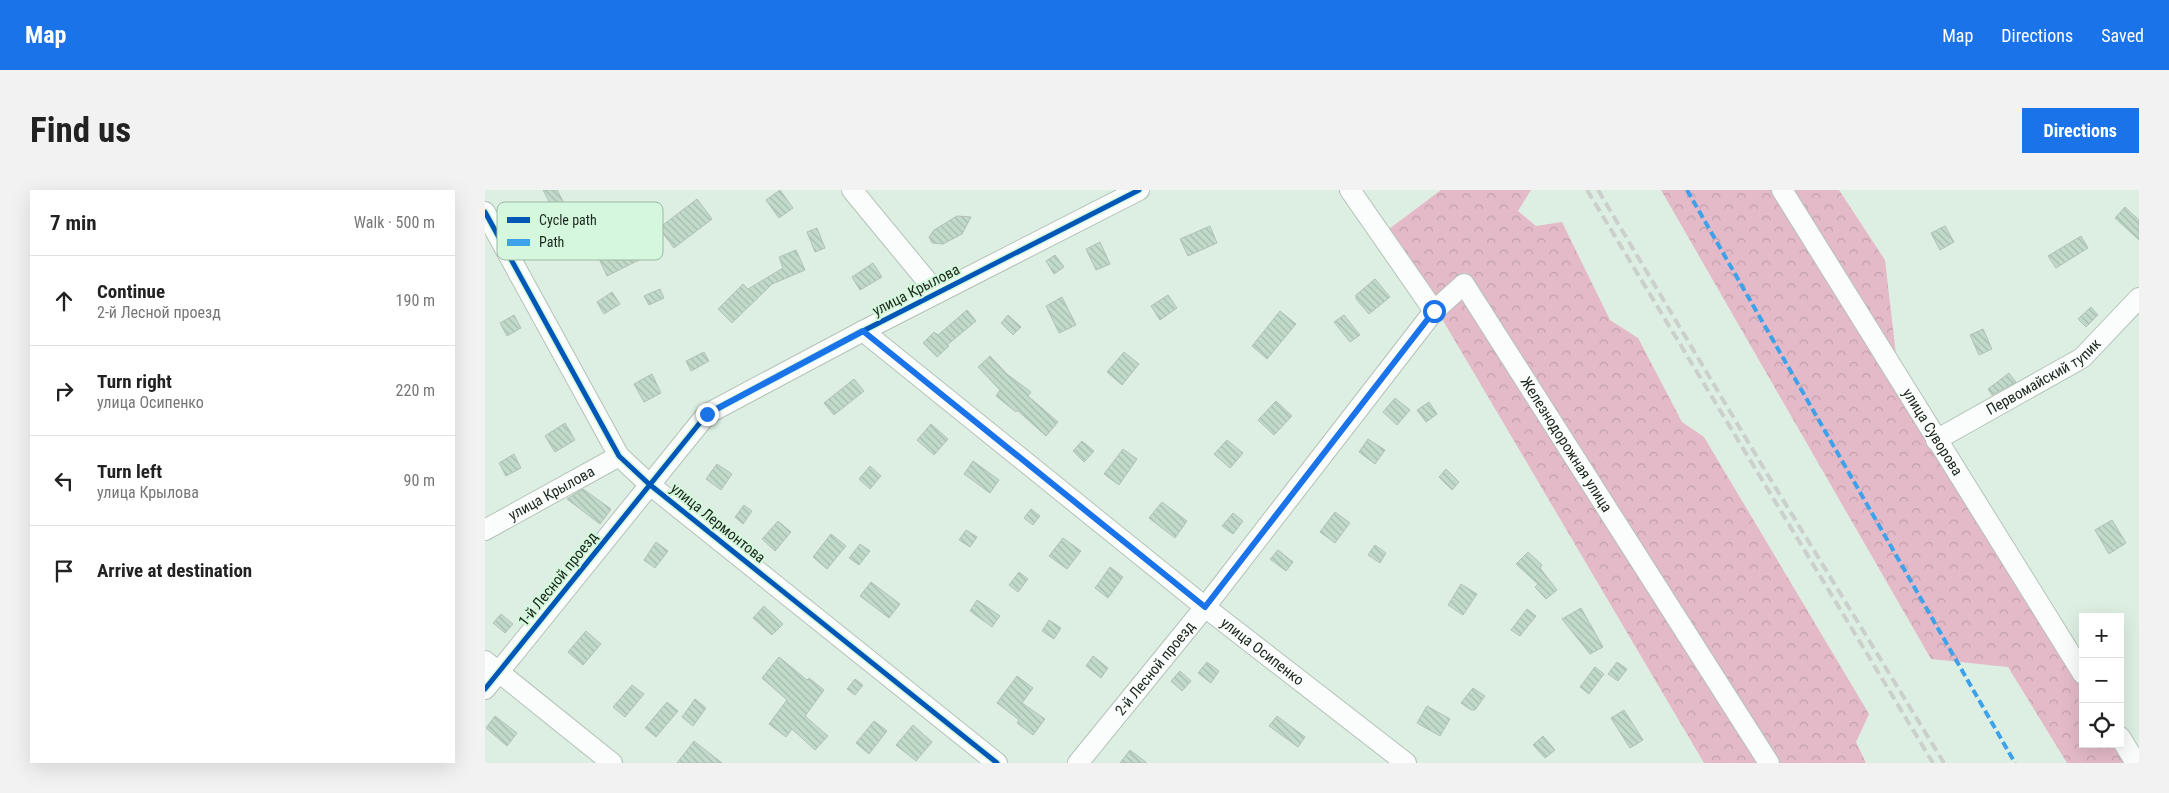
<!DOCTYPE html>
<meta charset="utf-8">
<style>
body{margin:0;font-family:"Roboto Condensed",sans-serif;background:#f2f2f2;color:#222}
.controls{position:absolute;right:15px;bottom:15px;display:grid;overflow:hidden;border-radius:0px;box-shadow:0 5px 20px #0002}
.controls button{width:45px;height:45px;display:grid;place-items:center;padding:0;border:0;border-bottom:1px solid #e0e0e0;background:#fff;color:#222;font:25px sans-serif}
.stop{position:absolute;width:15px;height:15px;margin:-11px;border:4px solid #1a73e8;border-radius:50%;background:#fff}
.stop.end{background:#1a73e8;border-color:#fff;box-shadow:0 1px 5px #0008}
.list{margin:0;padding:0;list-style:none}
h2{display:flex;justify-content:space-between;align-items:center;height:65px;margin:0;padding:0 20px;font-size:21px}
h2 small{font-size:16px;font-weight:400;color:#767676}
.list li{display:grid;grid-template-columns:32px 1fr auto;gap:15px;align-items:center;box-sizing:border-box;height:90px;padding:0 20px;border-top:1px solid #e0e0e0}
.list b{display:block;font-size:19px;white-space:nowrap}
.list p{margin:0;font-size:16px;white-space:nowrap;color:#767676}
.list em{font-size:16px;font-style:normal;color:#767676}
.icon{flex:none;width:28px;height:28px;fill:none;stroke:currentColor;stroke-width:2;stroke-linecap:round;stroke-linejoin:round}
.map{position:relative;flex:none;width:1654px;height:573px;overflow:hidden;border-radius:0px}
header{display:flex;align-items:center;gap:30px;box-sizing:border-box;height:70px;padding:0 25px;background:#1a73e8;color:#fff}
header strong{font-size:24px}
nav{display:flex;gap:28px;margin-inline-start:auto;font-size:18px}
.intro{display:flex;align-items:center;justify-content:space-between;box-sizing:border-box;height:120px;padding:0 30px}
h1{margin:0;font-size:35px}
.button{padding:12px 22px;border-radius:0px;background:#1a73e8;color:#fff;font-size:18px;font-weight:700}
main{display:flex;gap:30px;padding:0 30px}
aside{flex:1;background:#fff;border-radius:0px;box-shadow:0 5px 20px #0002}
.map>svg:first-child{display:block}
.forest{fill:url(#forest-crowns)}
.building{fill:url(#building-back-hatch);stroke:#b3c1b7}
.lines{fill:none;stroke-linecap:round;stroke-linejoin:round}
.minor-casing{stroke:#b4c2b8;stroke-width:22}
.minor{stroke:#fafdfb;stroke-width:20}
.rail{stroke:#cbd0cd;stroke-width:4;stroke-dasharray:10 5;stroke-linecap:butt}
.quiet{stroke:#3da2ea;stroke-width:4;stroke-dasharray:8 4;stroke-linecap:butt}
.cycleway-casing{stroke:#d5f7de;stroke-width:8}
.cycleway{stroke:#0057b8;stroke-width:5}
.route{stroke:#1a73e8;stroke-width:6}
.labels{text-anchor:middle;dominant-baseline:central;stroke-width:4.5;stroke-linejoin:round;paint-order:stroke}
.street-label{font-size:15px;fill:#1b271e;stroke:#d5f7de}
.key{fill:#d5f7de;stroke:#9db9a4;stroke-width:1}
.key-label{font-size:14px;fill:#1b271e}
</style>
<header>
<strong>Map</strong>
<nav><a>Map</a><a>Directions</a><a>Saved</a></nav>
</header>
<div class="intro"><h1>Find us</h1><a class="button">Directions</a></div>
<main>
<aside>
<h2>7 min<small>Walk · 500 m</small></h2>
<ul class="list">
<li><svg class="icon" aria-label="ahead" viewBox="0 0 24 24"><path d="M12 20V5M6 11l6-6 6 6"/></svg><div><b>Continue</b><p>2-й Лесной проезд</p></div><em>190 m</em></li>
<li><svg class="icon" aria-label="right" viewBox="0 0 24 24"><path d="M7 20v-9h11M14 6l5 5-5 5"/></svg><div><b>Turn right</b><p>улица Осипенко</p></div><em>220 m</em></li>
<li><svg class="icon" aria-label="left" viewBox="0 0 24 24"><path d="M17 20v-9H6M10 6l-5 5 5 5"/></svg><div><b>Turn left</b><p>улица Крылова</p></div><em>90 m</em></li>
<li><svg class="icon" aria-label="arrive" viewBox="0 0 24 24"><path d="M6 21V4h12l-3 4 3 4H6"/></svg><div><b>Arrive at destination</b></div></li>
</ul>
</aside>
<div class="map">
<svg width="1654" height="573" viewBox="0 0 1654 573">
<defs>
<pattern id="forest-crowns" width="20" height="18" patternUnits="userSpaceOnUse" patternTransform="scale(1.25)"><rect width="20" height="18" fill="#e4bac8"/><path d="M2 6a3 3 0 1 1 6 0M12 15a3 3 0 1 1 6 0" fill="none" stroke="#c3a0ab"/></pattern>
<pattern id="building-back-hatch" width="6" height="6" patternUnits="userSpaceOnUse" patternTransform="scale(1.25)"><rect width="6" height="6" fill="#c1dac9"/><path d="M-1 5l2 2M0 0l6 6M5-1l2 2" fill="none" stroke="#a5bbac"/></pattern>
</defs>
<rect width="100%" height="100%" fill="#ddefe2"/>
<path class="forest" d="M956,0H1046L1033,21L1051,36L1077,32L1125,130L1153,148L1197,232L1219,247L1384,524L1371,552L1381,573H1219L904,39Z
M1176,0H1354L1400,70L1413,182L1598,493V554H1634L1645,573H1582L1523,477L1446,469Z"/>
<path class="building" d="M58,0H72L79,13L68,19Z
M295,0L308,18L294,28L281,10Z
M212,9L227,29L189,58L174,38Z
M1640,17L1654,30V50L1630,28Z
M472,26L486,27L477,44L458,54L447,53L444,47L449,40Z
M725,36L732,53L703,66L695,49Z
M1460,36L1469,52L1455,60L1446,43Z
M332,38L340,58L330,62L322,42Z
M1596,46L1603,58L1571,78L1563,66Z
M615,52L625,74L611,80L601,59Z
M123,56L129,69L150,57L156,69L122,86L111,62Z
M311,60L320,80L287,94L247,133L233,119L258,94L263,99L298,78L294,67Z
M570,65L579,77L569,84L561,71Z
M388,73L397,87L375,100L367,87Z
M890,89L905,107L884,124L871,109V105Z
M175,99L179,108L164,115L159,106Z
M127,102L135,114L119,124L112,112Z
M683,105L692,118L675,130L666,116Z
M577,107L591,135L574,143L561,116Z
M1606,117L1613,125L1601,137L1593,129Z
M482,120L491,131L462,155L464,156L452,167L438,153L449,142L453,145Z
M795,121L811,134L782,169L767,156Z
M29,125L36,138L22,146L15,133Z
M523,125L536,137L528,145L516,133Z
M859,125L875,145L865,152L849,132Z
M1498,139L1507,159L1494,165L1485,145Z
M219,162L224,171L206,181L201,171Z
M639,162L654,174L637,195L622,182Z
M505,166L522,184L546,202L543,206L573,232L561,246L532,220L531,222L511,206L515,200L493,177Z
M1524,183L1531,192L1507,205L1503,199Z
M167,184L176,203L159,212L149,194Z
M369,189L379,201L349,225L339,213Z
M910,208L925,220L912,235L898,222Z
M791,211L807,226L789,245L773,230Z
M944,212L952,224L941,232L932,220Z
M80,233L90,250L70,262L60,246Z
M446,234L463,249L449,265L432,250Z
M883,249L900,260L890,274L874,262Z
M742,250L758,263L745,278L729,264Z
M597,251L609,261L599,272L588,261Z
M638,259L652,269L634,295L619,284Z
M29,264L36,278L21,286L14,273Z
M488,271L514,290L505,303L479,284Z
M232,274L247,284L236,300L221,289Z
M385,276L396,286L385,299L374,289Z
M961,279L974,292L967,300L954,287Z
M98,299L126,319L115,334L82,309Z
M677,312L702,331L690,348L664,328Z
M259,315L267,321L258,334L250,327Z
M546,319L555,326L548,335L539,328Z
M850,322L865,333L850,353L835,342Z
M748,323L758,331L748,344L737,336Z
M1627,330L1641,353L1624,364L1610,340Z
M293,331L306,342L290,361L277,349Z
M481,340L492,347L485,357L474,350Z
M346,344L361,356L342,379L328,367Z
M578,348L596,361L582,379L564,366Z
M171,352L183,361L170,378L159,370Z
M375,354L385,361L374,375L364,368Z
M890,355L901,363L895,373L883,365Z
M793,360L808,372L801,381L785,369Z
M1043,362L1057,375L1055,378L1072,400L1061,409L1050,397L1053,394L1031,374Z
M625,377L638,387L623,408L610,398Z
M534,382L543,389L533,402L524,395Z
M386,392L415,414L404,428L375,406Z
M976,394L992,404L978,425L963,415Z
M492,410L515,426L507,437L485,421Z
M279,416L298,434L287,445L268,428Z
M1096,418L1118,457L1105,464L1077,429Z
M1042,419L1051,426L1035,446L1026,440Z
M16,424L28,434L20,443L8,433Z
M564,430L576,438L569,449L557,441Z
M101,441L116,454L98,475L83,462Z
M608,466L623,478L616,488L601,476Z
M294,467L322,490L324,488L339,500L320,526L343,546L330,560L307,539L301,547L284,534L302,510L277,488Z
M722,472L734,481L726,493L713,483Z
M1132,472L1142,479L1133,491L1123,484Z
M1110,477L1119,484L1104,504L1095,497Z
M695,481L706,491L697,501L686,491Z
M532,486L548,498L537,513L560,529L548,545L532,533L534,530L512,513Z
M370,489L378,495L370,505L362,499Z
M147,495L159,504L140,527L128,517Z
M988,498L1000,506L990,520H986L976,513Z
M210,509L221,518L208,536L197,527Z
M182,512L193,521L171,547L160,538Z
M942,516L965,529L955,546L932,533Z
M1139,520L1158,550L1145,558L1126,528Z
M10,526L32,543L22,556L1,538Z
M792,526L820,547L813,557L784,536Z
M389,531L402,541L384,564L371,553Z
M428,535L447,552L431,571L411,555Z
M1058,546L1070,560L1060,568L1048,555Z
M209,551L237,573H192Z
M645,560L662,573H635Z"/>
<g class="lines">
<defs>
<g id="minor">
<path d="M367,0L452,103"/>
<path id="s1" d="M865,0L949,121L979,94L1284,573"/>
<path id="s2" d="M1297,0L1598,484"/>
<path d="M0,22L134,266L164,294L512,573"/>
<path id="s3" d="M378,141L720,417L921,573"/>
<path id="s4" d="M1451,250L1597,168L1654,108"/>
<path id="s5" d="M0,340L134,266"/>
<path d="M0,471L127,573"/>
<path d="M0,499L222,224L378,141L654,0"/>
<path d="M1635,547L1651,573"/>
<path id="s6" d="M593,573L720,417L949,121"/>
</g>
</defs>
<use href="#minor" class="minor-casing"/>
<use href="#minor" class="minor"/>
<path class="rail" d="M1102,0L1448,573
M1113,0L1281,282L1459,573"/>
<path class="quiet" d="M1202,0L1530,573"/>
<defs>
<path id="cycleway" d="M0,22L134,266L164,294L512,573
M0,499L222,224L378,141L654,0"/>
</defs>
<use href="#cycleway" class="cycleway-casing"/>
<use href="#cycleway" class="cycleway"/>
</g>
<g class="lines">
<path class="route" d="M222,224L378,141L720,417L949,121"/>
</g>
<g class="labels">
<g class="street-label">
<text transform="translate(431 100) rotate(-27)">улица Крылова</text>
<text stroke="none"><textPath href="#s4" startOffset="125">Первомайский тупик</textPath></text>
<text stroke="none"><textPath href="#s2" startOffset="285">улица Суворова</textPath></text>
<text stroke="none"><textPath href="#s1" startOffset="378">Железнодорожная улица</textPath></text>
<text stroke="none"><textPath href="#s5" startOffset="76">улица Крылова</textPath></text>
<text transform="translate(233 333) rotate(39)">улица Лермонтова</text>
<text transform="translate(73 389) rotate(-51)">1-й Лесной проезд</text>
<text stroke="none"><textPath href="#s3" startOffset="512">улица Осипенко</textPath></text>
<text stroke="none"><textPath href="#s6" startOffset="122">2-й Лесной проезд</textPath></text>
</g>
</g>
<rect x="12" y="12" width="166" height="58" rx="8" class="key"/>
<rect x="22" y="27" width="23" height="6" fill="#0057b8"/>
<rect x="22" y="49" width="23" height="7" fill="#3da2ea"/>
<g class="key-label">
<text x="54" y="35">Cycle path</text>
<text x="54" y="57">Path</text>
</g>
</svg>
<div class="controls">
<button>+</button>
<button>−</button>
<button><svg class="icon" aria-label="locate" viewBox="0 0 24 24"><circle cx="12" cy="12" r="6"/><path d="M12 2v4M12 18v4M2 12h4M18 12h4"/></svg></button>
</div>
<div class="stop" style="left:949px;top:121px"></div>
<div class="stop end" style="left:222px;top:224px"></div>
</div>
</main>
